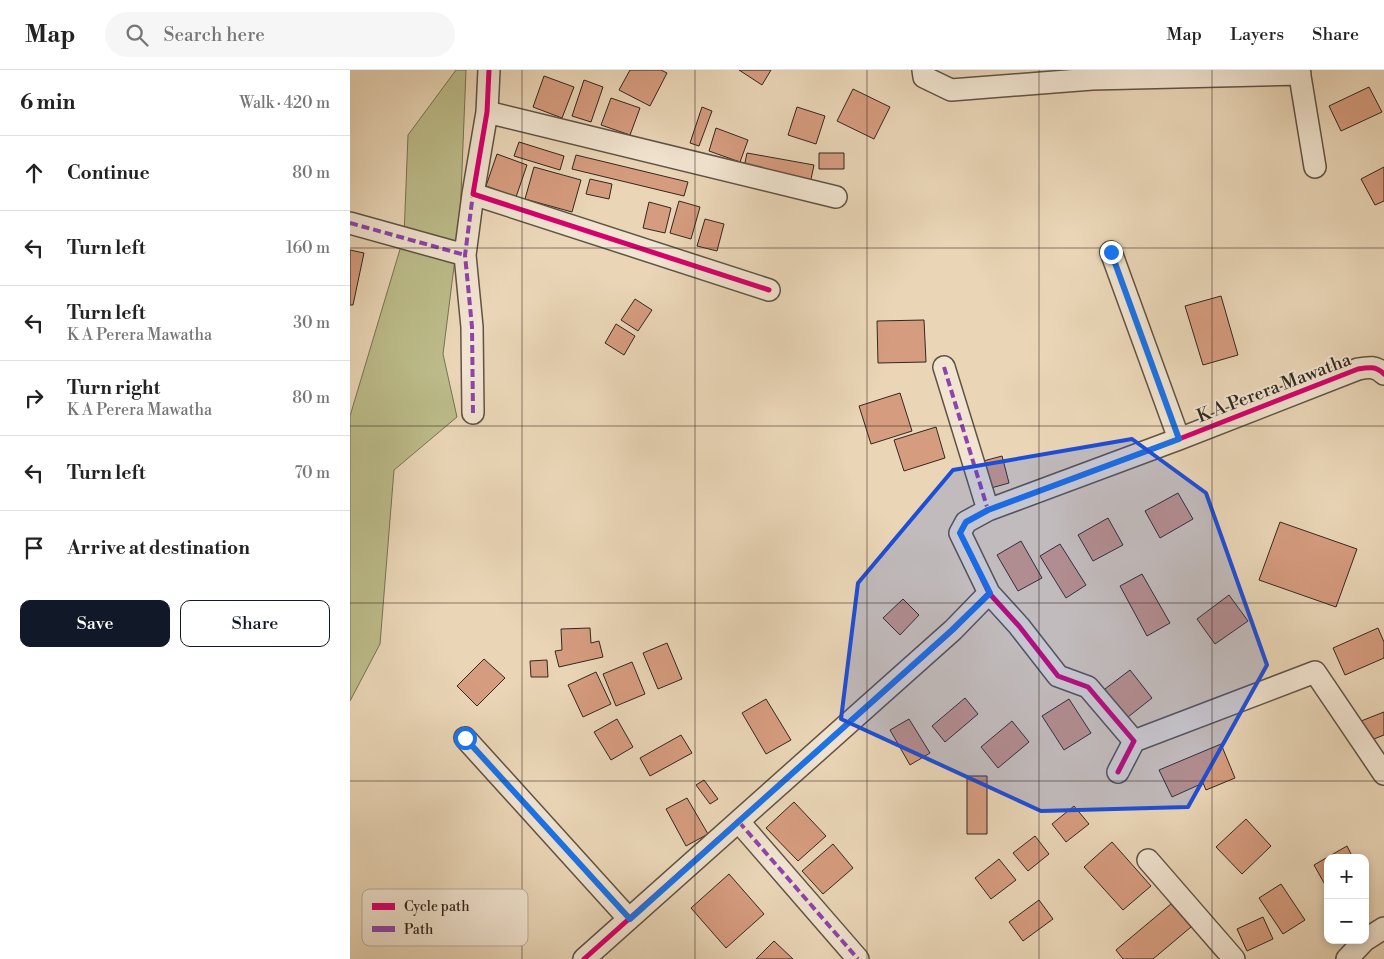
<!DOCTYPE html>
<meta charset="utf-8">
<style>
body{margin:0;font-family:"Libre Bodoni",serif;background:#f6f6f6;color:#222}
.controls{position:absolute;right:15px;bottom:15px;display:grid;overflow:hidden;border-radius:10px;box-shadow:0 2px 8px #0003}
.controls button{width:45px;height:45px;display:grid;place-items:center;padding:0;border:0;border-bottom:1px solid #e0e0e0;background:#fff;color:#222;font:25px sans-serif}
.stop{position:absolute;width:15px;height:15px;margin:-11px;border:4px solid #1a73e8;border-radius:50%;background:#fff}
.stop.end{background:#1a73e8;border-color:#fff;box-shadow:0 1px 5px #0008}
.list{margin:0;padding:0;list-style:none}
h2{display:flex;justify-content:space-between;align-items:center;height:65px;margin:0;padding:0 20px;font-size:21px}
h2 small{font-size:16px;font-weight:400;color:#767676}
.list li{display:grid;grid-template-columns:32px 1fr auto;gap:15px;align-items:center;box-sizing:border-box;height:75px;padding:0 20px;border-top:1px solid #e0e0e0}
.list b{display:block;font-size:19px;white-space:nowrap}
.list p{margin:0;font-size:16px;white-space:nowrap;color:#767676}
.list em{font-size:16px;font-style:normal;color:#767676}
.actions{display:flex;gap:10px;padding:15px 20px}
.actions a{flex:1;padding:11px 0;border:1px solid #111827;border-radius:10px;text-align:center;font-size:18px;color:#111827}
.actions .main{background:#111827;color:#fff}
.icon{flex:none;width:28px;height:28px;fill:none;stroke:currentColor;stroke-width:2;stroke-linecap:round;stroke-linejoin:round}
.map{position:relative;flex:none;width:1034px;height:889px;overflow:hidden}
header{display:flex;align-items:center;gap:30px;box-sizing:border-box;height:70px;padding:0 25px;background:#fff;border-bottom:1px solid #e0e0e0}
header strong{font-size:24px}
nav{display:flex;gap:28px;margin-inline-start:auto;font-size:18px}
.search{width:350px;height:45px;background:#f6f6f6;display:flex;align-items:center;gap:12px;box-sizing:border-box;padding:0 18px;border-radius:28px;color:#767676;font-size:19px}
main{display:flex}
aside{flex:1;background:#fff}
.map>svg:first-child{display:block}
.grass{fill:#bcbc8a;stroke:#777254}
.building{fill:#d69c7f;stroke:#32271f}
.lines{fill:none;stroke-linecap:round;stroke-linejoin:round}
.street-casing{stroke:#605345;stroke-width:24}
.street{stroke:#f1e4d0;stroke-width:21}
.quiet{stroke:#8e44ad;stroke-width:4;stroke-dasharray:8 4;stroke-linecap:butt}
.cycleway-casing{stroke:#f1e4d0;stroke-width:8}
.cycleway{stroke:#d6006c;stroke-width:5}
.route{stroke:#1a73e8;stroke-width:6}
.marked{fill:#1d4ed8;fill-opacity:0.2;stroke:#1d4ed8;stroke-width:4;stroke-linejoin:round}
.grid{fill:none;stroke:#32271f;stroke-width:1;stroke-opacity:0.55}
.labels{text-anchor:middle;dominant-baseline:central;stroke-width:4;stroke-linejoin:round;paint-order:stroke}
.street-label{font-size:18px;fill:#32271f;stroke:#f1e4d0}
.key{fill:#f1e4d0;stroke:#b8ab9b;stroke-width:1}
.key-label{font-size:14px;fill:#32271f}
</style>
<header>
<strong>Map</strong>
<div class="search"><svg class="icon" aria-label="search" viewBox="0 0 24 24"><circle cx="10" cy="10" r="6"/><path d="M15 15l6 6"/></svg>Search here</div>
<nav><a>Map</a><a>Layers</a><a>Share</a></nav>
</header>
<main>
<aside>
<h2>6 min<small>Walk · 420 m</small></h2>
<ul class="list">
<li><svg class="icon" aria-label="ahead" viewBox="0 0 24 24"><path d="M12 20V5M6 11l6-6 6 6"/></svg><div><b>Continue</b></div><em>80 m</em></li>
<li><svg class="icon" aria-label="left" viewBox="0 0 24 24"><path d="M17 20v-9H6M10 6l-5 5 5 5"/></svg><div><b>Turn left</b></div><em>160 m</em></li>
<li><svg class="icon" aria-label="left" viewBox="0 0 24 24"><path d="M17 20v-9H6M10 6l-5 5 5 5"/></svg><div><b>Turn left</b><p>K A Perera Mawatha</p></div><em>30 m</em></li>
<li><svg class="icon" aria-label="right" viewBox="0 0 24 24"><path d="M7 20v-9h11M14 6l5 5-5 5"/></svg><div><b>Turn right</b><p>K A Perera Mawatha</p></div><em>80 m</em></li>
<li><svg class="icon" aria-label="left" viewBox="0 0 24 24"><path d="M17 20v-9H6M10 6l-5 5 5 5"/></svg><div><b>Turn left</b></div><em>70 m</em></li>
<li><svg class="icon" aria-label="arrive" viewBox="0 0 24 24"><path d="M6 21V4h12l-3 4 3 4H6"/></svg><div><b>Arrive at destination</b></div></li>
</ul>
<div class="actions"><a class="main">Save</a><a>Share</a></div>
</aside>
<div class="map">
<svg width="1034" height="889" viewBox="0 0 1034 889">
<rect width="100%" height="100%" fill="#ead6b7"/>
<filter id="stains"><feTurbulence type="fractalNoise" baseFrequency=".004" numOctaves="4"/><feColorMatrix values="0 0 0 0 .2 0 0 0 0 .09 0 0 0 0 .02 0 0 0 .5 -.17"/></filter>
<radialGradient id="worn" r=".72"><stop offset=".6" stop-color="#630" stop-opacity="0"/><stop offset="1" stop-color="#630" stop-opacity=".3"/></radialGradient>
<path class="grass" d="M106,0H116L110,149L93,284L107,347L44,400L30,574L0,631V346L54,166L58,65Z"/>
<path class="building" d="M280,0H311L317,3L300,36L269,20Z
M389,0H421L412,15Z
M194,6L224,17L212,48L183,37Z
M234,10L253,17L241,52L222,46Z
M1019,17L1032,42L991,61L979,36Z
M503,19L540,37L524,69L487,51Z
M261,28L290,38L280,65L251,55Z
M352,37L362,41L349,76L340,73Z
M447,37L475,46L466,74L438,65Z
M366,58L398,70L390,92L359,81Z
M169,72L214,86L210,100L164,86Z
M397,83L464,95L460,114L393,102Z
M469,83H494V99H469Z
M147,84L177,95L166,127L136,116Z
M226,85L338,112L334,126L222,99Z
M184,97L231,110L222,142L175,129Z
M1034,97V131L1025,135L1011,109Z
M240,109L262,114L259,129L236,124Z
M329,131L350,137L341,169L320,163Z
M299,132L321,138L315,163L293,158Z
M355,149L374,154L367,181L347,176Z
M0,180L14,183L3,235H0Z
M871,226L888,285L853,295L835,236Z
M285,229L302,240L288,261L271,250Z
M574,250L576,292L528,293L527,251Z
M266,254L285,266L274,285L255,273Z
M550,323L562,361L521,374L509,336Z
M586,357L595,388L554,401L544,370Z
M652,386L659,413L634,420L626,393Z
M828,423L843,449L810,468L795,441Z
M758,448L773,475L743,491L728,465Z
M930,452L1007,479L986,537L909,510Z
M671,471L692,508L668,521L647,485Z
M710,474L736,515L716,528L690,486Z
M792,504L820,553L797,566L770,516Z
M879,525L898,551L865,574L847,549Z
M553,529L569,545L550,565L533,548Z
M240,558L241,573L249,571L253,587L209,597L205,581L212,580L211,559Z
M1028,558L1034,572V588L995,605L983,578Z
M317,573L332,609L308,619L293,583Z
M134,589L155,608L127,636L107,616Z
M197,590L198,607H181L180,591Z
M282,592L295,624L266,636L253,604Z
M780,600L802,628L773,651L751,622Z
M246,602L261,634L233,647L218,615Z
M615,628L628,644L595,672L582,656Z
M416,629L441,670L416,684L392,643Z
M719,629L741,663L714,680L692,646Z
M1034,642V665L1014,673L1006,653Z
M267,649L283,677L261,690L244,662Z
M559,649L580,683L560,695L540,660Z
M662,651L679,672L648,698L631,677Z
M331,665L342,683L300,706L290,688Z
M871,674L885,708L856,720L853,713L822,727L809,700Z
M617,706H637V764H617Z
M354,710L368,729L360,734L346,715Z
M337,728L358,764L336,776L316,739Z
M444,732L476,766L448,791L416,758Z
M724,736L739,754L716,772L702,754Z
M896,749L921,776L892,804L866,777Z
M685,766L699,784L678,801L663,783Z
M762,772L801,816L773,840L734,797Z
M483,774L503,798L473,824L452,801Z
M997,776L1003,788H978V820L964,795Z
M649,789L666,810L641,829L625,808Z
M379,804L414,844L376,878L341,838Z
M931,814L955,850L933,864L909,828Z
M689,830L703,849L673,871L659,852Z
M821,834L841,857L803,889H773L766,880Z
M913,847L923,869L897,881L887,859Z
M424,871L443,889H406Z"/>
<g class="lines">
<defs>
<path id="street" d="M139,0L137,42L123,124L419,220
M573,0L574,7L601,20L742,9L950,4
M949,0L965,97
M137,42L486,127
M0,153L115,185
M761,182L829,369
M594,297L638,440
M123,343L122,257L115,185L123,124
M115,668L279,849
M784,671L965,602L1034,704
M768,702L784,671L738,617L708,606L669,556L639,523L610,463L616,452L638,440L829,369L1008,299C1019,297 1026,296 1034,304
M389,752L508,889
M798,790L884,889
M1015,870L1034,858
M234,889L603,560L639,523
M997,889L1015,870"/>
</defs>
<use href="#street" class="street-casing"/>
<use href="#street" class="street"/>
<path class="quiet" d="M0,153L115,185
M761,182L829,369
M594,297L638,440
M123,343L122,257L115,185L123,124
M115,668L279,849
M389,752L508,889"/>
<defs>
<path id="cycleway" d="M139,0L137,42L123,124L419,220
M768,702L784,671L738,617L708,606L669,556L639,523L610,463L616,452L638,440L829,369L1008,299C1019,297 1026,296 1034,304
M234,889L603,560L639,523"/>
</defs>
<use href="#cycleway" class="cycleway-casing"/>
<use href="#cycleway" class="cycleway"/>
</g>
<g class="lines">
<path class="route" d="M115,668L280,849L602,560L640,523L610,463L616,452L638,440L829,369L761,182"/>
</g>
<path class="marked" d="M782,369L856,423L917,595L838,737L691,741L491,649L508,513L603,400Z"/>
<path class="grid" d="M172,0V889M345,0V889M517,0V889M689,0V889M862,0V889M0,178H1034M0,356H1034M0,533H1034M0,711H1034"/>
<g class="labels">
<g class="street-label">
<text transform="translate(924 318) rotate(-21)">K A Perera Mawatha</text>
</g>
</g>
<rect x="12" y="819" width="166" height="57" rx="8" class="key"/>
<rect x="22" y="833" width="23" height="7" fill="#d6006c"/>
<rect x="22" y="856" width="23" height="6" fill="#8e44ad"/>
<g class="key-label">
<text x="54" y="841">Cycle path</text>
<text x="54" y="864">Path</text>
</g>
<rect width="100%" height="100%" filter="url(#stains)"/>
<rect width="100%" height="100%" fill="url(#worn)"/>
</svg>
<div class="controls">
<button>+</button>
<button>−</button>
</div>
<div class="stop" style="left:115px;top:668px"></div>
<div class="stop end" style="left:761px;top:182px"></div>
</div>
</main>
